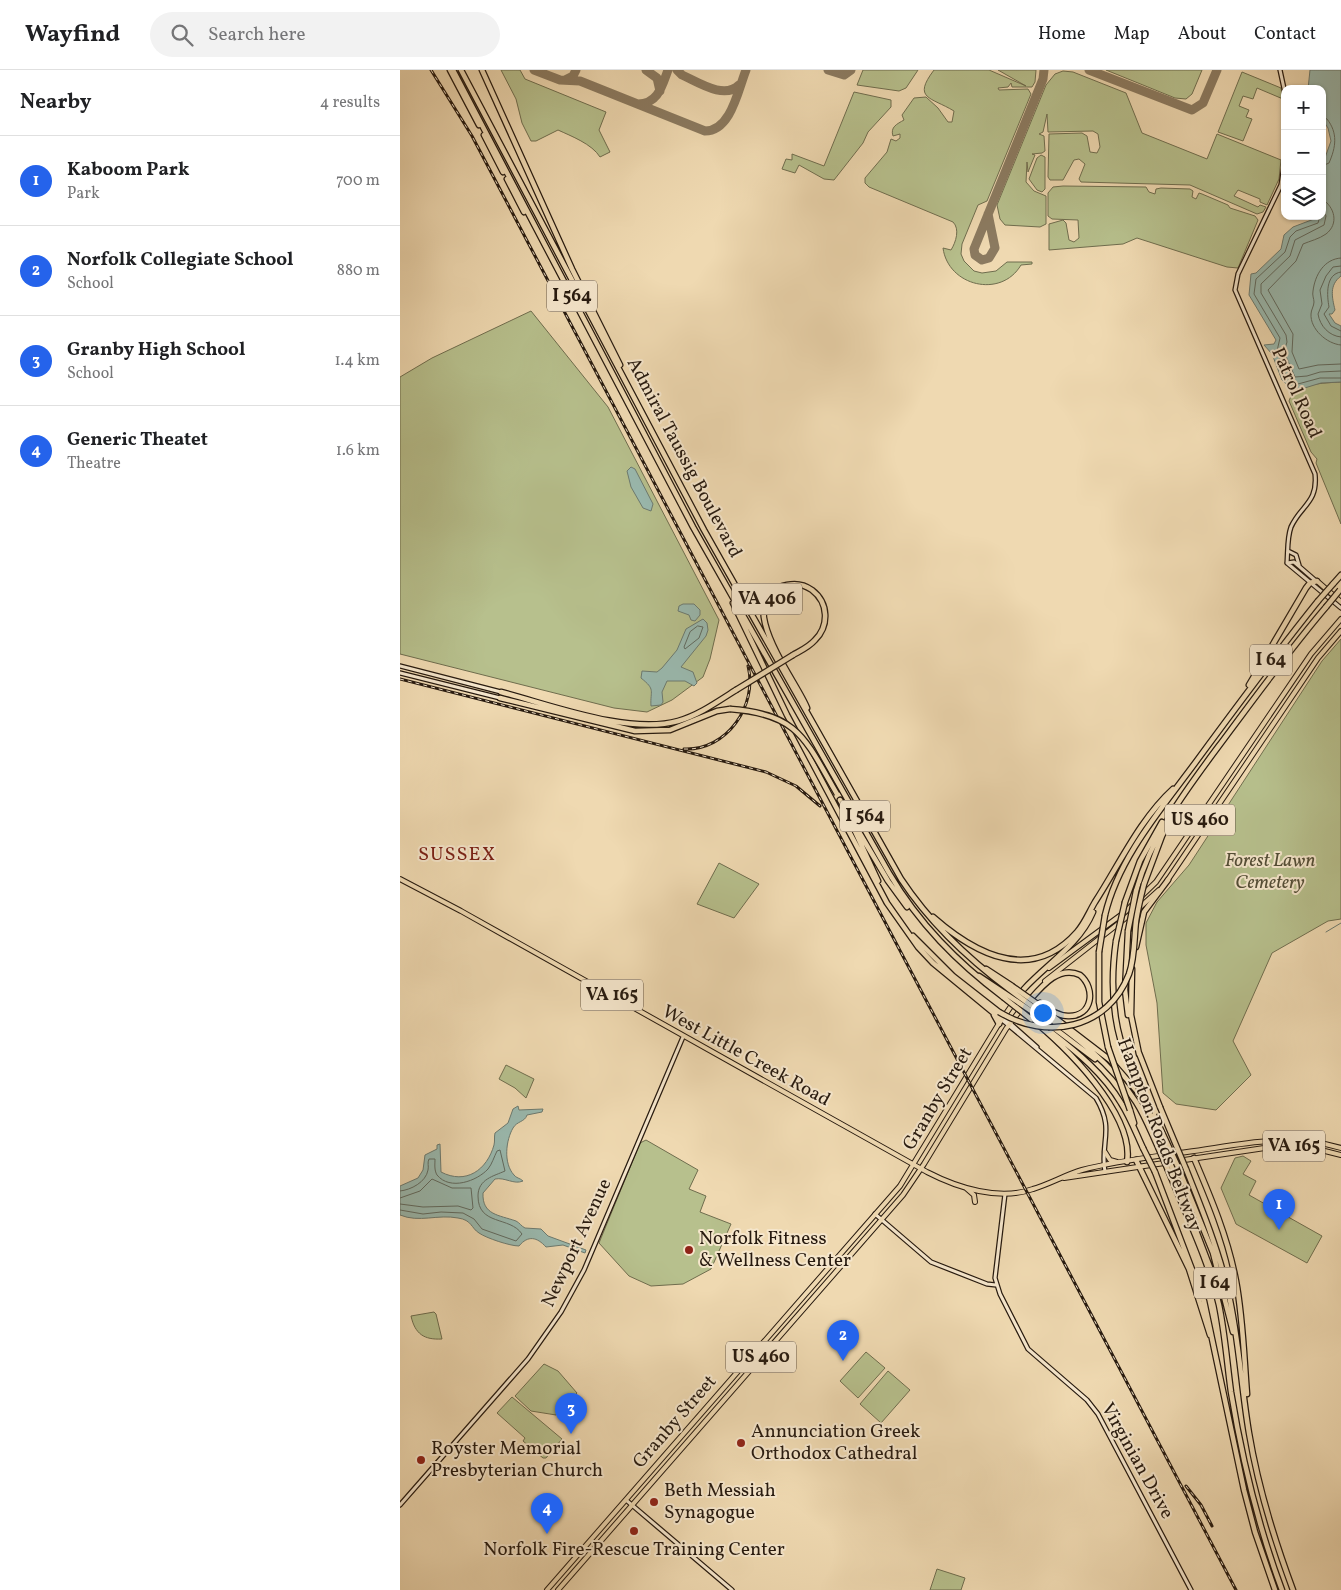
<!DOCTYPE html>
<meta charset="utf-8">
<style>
body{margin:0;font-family:Vollkorn,serif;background:#f2f2f2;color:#202124}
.controls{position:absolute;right:15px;top:15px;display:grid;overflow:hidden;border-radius:10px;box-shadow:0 1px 4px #0004}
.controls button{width:45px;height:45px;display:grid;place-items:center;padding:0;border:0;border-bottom:1px solid #e0e0e0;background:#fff;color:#202124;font:25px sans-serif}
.you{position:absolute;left:642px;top:942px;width:18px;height:18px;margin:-12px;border:4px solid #fff;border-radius:50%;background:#1a73e8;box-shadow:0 0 0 8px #1a73e833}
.badge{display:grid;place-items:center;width:32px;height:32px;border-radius:50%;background:#2563eb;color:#fff;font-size:16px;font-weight:700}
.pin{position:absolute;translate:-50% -41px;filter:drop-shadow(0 1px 2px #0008)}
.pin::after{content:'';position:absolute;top:26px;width:18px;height:15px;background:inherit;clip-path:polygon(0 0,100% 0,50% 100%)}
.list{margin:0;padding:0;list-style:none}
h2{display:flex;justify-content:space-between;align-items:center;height:65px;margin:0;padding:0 20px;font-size:21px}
h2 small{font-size:16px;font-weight:400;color:#757577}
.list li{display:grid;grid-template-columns:32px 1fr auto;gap:15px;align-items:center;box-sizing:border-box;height:90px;padding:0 20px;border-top:1px solid #e0e0e0}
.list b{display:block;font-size:19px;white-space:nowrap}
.list p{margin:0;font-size:16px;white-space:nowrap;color:#757577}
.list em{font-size:16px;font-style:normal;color:#757577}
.icon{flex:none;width:28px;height:28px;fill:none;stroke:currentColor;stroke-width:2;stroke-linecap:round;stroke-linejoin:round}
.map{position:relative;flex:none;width:941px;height:1520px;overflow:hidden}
header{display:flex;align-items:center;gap:30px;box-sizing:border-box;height:70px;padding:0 25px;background:#fff;border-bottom:1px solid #e0e0e0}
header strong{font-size:24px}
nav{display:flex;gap:28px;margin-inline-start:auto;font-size:18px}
.search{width:350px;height:45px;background:#f2f2f2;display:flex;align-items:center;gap:12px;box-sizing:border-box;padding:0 18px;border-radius:28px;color:#757577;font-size:19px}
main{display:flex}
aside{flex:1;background:#fff}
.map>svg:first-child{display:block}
.green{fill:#b7c08d;stroke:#6f6d4e}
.water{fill:#9abab0;stroke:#6c7a70}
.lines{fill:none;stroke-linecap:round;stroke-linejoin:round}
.shore{stroke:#606a60;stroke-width:1}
.stream{stroke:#6c7a70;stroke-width:1}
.taxiway{stroke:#8b7a60;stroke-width:9}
.secondary-casing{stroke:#271a0f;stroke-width:5.5}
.primary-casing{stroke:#271a0f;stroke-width:6}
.highway-casing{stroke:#271a0f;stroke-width:7}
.secondary{stroke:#f5e6cc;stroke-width:3}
.primary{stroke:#efd9b1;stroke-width:4}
.highway{stroke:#efd9b1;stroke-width:4.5}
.rail-casing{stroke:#271a0f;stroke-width:3}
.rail{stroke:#f5e6cc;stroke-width:1;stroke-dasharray:4;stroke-linecap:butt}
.highway-bridge-casing{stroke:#271a0f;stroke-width:7;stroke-linecap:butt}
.highway-bridge{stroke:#efd9b1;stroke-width:4.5}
.poi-dot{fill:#8f2418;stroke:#f5e6cc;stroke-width:2}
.labels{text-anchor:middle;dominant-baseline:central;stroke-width:4;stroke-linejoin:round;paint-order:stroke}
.shield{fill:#f5e6cc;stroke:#655748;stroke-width:1}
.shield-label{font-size:18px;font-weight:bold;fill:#271a0f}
.street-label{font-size:19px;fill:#271a0f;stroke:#f5e6cc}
.park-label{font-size:19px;font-style:italic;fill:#524c35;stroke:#f5e6cc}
.poi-label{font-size:19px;fill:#271a0f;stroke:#f5e6cc;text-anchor:start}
.neighbourhood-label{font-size:20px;letter-spacing:1px;fill:#7a1f14;stroke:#f5e6cc}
</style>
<header>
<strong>Wayfind</strong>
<div class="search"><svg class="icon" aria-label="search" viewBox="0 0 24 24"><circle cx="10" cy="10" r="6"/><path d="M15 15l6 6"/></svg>Search here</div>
<nav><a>Home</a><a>Map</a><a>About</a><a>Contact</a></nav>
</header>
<main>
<aside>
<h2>Nearby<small>4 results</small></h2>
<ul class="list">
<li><span class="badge">1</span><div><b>Kaboom Park</b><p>Park</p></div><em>700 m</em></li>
<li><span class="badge">2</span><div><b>Norfolk Collegiate School</b><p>School</p></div><em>880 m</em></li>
<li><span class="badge">3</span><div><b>Granby High School</b><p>School</p></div><em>1.4 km</em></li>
<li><span class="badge">4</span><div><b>Generic Theatet</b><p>Theatre</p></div><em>1.6 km</em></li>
</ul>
</aside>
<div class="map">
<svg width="941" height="1520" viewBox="0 0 941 1520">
<rect width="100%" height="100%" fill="#efd9b1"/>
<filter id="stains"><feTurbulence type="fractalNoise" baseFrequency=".004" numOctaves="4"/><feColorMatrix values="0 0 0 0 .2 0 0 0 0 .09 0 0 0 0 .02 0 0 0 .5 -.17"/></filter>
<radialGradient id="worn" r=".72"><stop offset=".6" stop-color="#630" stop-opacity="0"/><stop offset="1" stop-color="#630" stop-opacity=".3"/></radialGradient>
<path class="green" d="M101,0H120L125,9L206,42L199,60L210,82L200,87C192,74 171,66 158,60L136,71H131L122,53L116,29Z
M463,0H518L506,18L499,21L457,15Z
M534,0H589L626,16L598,0H636L635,12L632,17H612L611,13L608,17L598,18L599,20L628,19L631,24L587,131L578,135L562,174L561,184L564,191L574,201L582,203L596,201L607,192H632V194L621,195C601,229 548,216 543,178L551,180C556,172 560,159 553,152L469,117L465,113V108L487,82L491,69L496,71L500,68V64L493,66C490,57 497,54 504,50L502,45L514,28L526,27L538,38L548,52H552L554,41C531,27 512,29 534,0Z
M706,0H802L792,24L786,29L775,28Z
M663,1L673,2L726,23L742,63L807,89L817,64L881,90L879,109L867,135L860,132V129L838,120L834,126L858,137L860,135L866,137L863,142L857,144L790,115L681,112L679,109L685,94L679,89L674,90L663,110H650L648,107L649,64L682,63L687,66L690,82L697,83L700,77L698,64L693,61L648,62L647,44L643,62L639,64L644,66L645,81L642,83L632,84L635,85L628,102L627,92L626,112L634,121L646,126V154L640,157L605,155L600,149L597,135L646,15L655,4Z
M842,2L881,18L883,29L857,18L853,29L843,26L839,36L849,40L846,47L852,49L843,71L818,62Z
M454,22L491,30V37L468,62L463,73L434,110L424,109L399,95L395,103L382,99L386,89L392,90V84L424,96Z
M641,85L645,87V119L642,122L637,120L629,109L637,88Z
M663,116L746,117L749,122L755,124L756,119L761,118L790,119L793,121L792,127L796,129L799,123L802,124L828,135L830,138L855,146L858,150L838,198L827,197L737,168L723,174L649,180V154L663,150L666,153L669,170L674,172L679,168L678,150L652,149L648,146V123L653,117Z
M131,241L208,337L319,550L310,589L303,607L272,630L247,642L214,638L0,584V307L32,288Z
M941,312V454L916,393L917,389L911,382L889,331C894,313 925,313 941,312Z
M941,569V849L928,851L872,883L833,971L851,1005L816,1040L776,1034L763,1023L757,933L746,875V853L757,832L789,795L922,591Z
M319,793L359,814L334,848L297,834Z
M106,995L134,1009L126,1028L115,1018L99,1009Z
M246,1070L298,1100L289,1119L306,1126L300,1142L331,1154L311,1199L283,1214L251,1216L229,1206L199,1173L240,1073Z
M843,1086L851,1091L843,1104L856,1111L849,1125L922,1166L907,1193L836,1154L821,1118L835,1088Z
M34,1242L36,1244L42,1269C24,1270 15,1264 11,1246Z
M466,1282L485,1298L458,1328L440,1311Z
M144,1294L158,1301L177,1323L156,1345L131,1341L115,1326Z
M488,1301L510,1320L481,1353L460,1334Z
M112,1327L162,1369L146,1388H143L123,1371L125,1368L97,1343Z
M537,1499L565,1508L561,1520H530Z"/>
<path class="water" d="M910,0H941V206C929,215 932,227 935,240L932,244H929L935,253L941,256V312L921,313L898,320L890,318L882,310L872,284L864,275L874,274L876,270L849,225L851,204L856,203L881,179L884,165L893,157L922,146V96L931,71L928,58L922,49V19H908Z
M231,397L235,399L253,434L251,441L243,438L231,417L227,401Z
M283,534H294L300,540V545L295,551L291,550L289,545L278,541L279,536Z
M303,549L307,553L308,560L306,566L281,597L293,602L297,613L294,616L285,611H267L262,622L263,632L261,635L251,636C250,620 256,620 241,608L242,601L257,602L262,598L277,580L286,559Z
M118,1036L119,1040L143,1039L142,1042L127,1045C125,1052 117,1051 113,1058C106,1070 103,1093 114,1105C116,1108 120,1108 123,1111C114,1115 105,1107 95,1109L83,1123C82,1145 99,1145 116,1151C120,1153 121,1156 125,1158L141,1159L148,1166L186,1180L185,1183L163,1175L146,1177C137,1167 128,1165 119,1176C110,1176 86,1168 79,1163C71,1158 72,1150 58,1148C38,1144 19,1153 0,1145V1116L18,1108L23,1100L25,1085L37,1079V1075L40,1074L41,1102C66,1115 87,1100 94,1075C95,1071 94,1067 95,1063L108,1053L113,1039Z"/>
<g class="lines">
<path class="shore" d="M922,47L927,49C938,63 936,77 929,93L922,96
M922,129C935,137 939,154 926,164C919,169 910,171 903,174L896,191L868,220L893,264L892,282L899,299L918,295L941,294
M922,138L926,146L924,155L895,170L890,186L861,214V223L886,265L887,272L884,282L895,307L907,306L920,302L941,301
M920,146L918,153L896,161L890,167L885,182L856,209L854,224L880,268L877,281L887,307L892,313L898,314L920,308H941
M941,188C924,189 915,205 913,221C912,225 914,229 914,232C914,236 911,240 911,244C910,259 927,274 941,275
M941,196L933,197L926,206L920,220L922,234L918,244C920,256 929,266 941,267
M941,202C925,204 927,226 929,237L924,244L931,256L941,261
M298,556L303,557L299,568L285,579L284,577L290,562Z
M0,1121C11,1120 26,1112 28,1100C29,1096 27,1093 29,1089H35C35,1094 34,1100 37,1105C50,1121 77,1111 88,1099C92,1094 94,1087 97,1081L100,1080L105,1101C94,1106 78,1109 78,1126C78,1156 110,1146 122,1164L116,1171L82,1159L74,1149L63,1143L41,1142L23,1144L0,1140
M0,1128L20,1121L32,1109L52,1118H71L73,1138L71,1140L58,1136L23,1137L0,1134"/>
<path class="stream" d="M926,862L941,853"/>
<path class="taxiway" d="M134,0L160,10L180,11L305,61C331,61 338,20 346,0
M246,0L257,8L260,21
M277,0L282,5C298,12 324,30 339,15
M428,0L444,5L451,0
M689,0L792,40L803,33L817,0
M165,10L173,6L176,0
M238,34C258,34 262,16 268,0
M588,144L595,178L589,188L582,190L575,185L574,179L643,9L644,0"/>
<defs>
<path id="secondary" d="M880,0L885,23
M885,90L881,115L838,204L835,220L915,404C918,433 901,435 891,457C887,468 888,481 887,493
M888,481L896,485L899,495
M887,493L941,538
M887,493L894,492L916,511
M0,596L101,622
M0,603L100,628
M603,947L637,977
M601,949L696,1028C715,1060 700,1071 705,1102
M605,1124L595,1208L600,1224L628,1279L687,1330L698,1344L791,1520
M475,1144L531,1192L587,1214L596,1215
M226,1430L332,1520
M0,1435L128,1289L161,1242L184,1200L283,967"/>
<path id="primary" d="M917,511L941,532
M0,809L61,841L527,1102C558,1118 599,1131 633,1119C650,1114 665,1105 682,1100C716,1091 752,1087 787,1082C839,1075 889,1062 941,1078
M767,811L918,588L941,561
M738,839L759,820
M649,898L725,842L756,812L911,584L941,549
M645,911L732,843
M705,1082L710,1090L717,1092
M664,1108L878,1076L913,1078L941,1085
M566,1118L574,1125L575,1132
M147,1520L500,1116L598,955L614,932
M158,1520L503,1125L524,1094L606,959L621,939"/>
<path id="highway" d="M50,0L79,55
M53,0L293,457L489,803C519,854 557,892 603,927
M61,0L304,460L501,809C530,853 567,888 610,920
M82,0L172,199L220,295
M84,65L103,102
M107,109L124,142
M933,514L941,505
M333,533L387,645L487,833L518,877L533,893L601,949
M393,585C400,581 409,577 415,570C429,556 429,533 412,520C405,515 396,513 387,515C328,527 397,611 407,638
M849,615L906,518L910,513L917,511
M101,622C151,635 229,665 278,651C299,645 317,632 336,620
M100,628L235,661L270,660L317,641L330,639
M440,730L488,811L507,837
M454,759L478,811
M744,814L762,766L771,748
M736,821C753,760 793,711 830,661C861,619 892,577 926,537
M725,832L740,791L762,752
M705,845C719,786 763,737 798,689C837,636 877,582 918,531
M533,847C575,884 631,914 677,862C685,853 689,842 695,832C719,795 740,749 773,719
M728,861L725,920L728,945
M513,866L553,906L599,942
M716,871C710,913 712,955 729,994
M736,877L744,842L768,810
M699,882V932L708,977
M586,899L612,916
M732,899L731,945L739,984
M579,906L606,924
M624,919C648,893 679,875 693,842
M629,931C642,916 659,895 680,905C696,918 693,947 668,946C658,946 648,939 640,933
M636,939C674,965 711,993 736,1032C745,1046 751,1062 758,1077
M646,941L710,990L742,1027
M634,943L695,989
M594,945L599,954
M631,949C665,975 735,1045 727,1092
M651,962C677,982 704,1004 721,1033C730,1047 736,1063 743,1078
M739,983L760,1037
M730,1040L734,1053
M794,1088C811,1128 828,1168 836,1211C843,1248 844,1287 847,1324
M736,1090L789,1199L810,1265
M779,1099L813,1183L833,1262
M786,1099C802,1139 818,1179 828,1221C839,1268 841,1316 849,1363C858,1417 874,1469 893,1520
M768,1100C786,1145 808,1189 819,1235C825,1264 827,1293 831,1322C842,1389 858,1456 882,1520
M773,1100L814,1208
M755,1102L804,1231L844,1420L855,1462L875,1520"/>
</defs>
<use href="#secondary" class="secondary-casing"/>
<use href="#primary" class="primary-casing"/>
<use href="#highway" class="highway-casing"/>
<use href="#secondary" class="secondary"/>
<use href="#primary" class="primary"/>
<use href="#highway" class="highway"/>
<defs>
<path id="rail" d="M31,0L72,66L836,1520
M0,609L366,702L396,716L420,736
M284,679C327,681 358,635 348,596
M786,1416L801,1435L812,1456"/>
</defs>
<use href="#rail" class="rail-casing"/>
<use href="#rail" class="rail"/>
<defs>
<path id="highway-bridge" d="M918,531L933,514
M926,537L940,520
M336,620L393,585
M330,639C399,644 405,669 437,724
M728,861L736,821
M716,871L725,832
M699,882L705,845
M612,916L639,935
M610,920L636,939
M606,924L634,943
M603,927L631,949
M599,942C647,971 708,959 729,904C735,887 734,868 736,851C738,838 741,826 744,814
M708,977L730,1040
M729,994L773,1100
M760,1037L786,1099
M754,1045L779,1099
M758,1077L768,1100
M743,1078L755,1102"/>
</defs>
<use href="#highway-bridge" class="highway-bridge-casing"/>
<use href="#highway-bridge" class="highway-bridge"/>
</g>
<g class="poi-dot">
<circle cx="289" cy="1180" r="5"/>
<circle cx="341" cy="1373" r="5"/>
<circle cx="21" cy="1390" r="5"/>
<circle cx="254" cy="1432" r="5"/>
<circle cx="234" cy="1461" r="5"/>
</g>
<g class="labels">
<g class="shield">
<rect x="147" y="210.5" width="50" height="31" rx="4"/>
<rect x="332" y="513.5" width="70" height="31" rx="4"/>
<rect x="850" y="574.5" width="42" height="31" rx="4"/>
<rect x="440" y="730.5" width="50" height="31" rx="4"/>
<rect x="765" y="734.5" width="70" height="31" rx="4"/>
<rect x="181" y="909.5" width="62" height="31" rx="4"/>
<rect x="863" y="1060.5" width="62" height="31" rx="4"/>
<rect x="794" y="1197.5" width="42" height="31" rx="4"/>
<rect x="326" y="1271.5" width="70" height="31" rx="4"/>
</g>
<g class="shield-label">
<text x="172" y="226">I 564</text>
<text x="367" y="529">VA 406</text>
<text x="871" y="590">I 64</text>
<text x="465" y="746">I 564</text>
<text x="800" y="750">US 460</text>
<text x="212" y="925">VA 165</text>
<text x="894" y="1076">VA 165</text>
<text x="815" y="1213">I 64</text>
<text x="361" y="1287">US 460</text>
</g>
<g class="street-label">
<text transform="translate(896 323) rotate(66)">Patrol Road</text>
<text transform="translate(284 388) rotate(62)">Admiral Taussig Boulevard</text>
<text transform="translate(346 986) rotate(29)">West Little Creek Road</text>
<text transform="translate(538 1029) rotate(-59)">Granby Street</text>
<text transform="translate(759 1065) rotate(69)">Hampton Roads Beltway</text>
<text transform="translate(177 1173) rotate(-65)">Newport Avenue</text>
<text transform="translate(275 1352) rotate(-49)">Granby Street</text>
<text transform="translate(737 1391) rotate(61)">Virginian Drive</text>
</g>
<g class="park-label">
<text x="870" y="791">Forest Lawn<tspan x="870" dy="22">Cemetery</tspan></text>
</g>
<g class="poi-label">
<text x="299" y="1169">Norfolk Fitness<tspan x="299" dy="22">&amp; Wellness Center</tspan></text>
<text x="351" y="1362">Annunciation Greek<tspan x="351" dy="22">Orthodox Cathedral</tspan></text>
<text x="31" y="1379">Royster Memorial<tspan x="31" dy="22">Presbyterian Church</tspan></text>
<text x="264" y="1421">Beth Messiah<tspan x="264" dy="22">Synagogue</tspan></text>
<text x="234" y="1480" text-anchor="middle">Norfolk Fire-Rescue Training Center</text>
</g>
<g class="neighbourhood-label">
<text x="57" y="785">SUSSEX</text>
</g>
</g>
<rect width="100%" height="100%" filter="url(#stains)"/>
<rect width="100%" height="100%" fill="url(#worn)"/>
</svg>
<div class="controls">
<button>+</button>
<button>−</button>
<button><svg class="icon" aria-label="layers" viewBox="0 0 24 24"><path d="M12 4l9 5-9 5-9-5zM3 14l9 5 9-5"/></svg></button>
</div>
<div class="you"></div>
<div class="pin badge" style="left:879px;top:1160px">1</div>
<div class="pin badge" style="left:443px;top:1291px">2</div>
<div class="pin badge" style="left:171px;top:1364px">3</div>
<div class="pin badge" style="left:147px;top:1464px">4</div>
</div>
</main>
